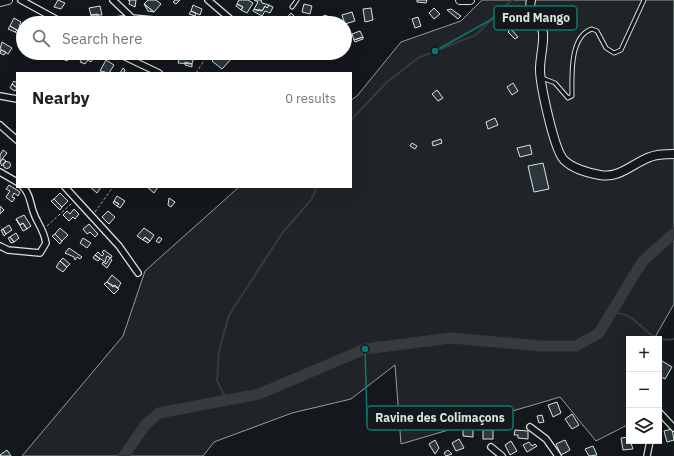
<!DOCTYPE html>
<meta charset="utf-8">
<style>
body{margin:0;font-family:"IBM Plex Sans",sans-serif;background:#f6f6f6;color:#202124}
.controls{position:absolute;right:12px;bottom:12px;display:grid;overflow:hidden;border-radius:0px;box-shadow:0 4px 16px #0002}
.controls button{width:36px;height:36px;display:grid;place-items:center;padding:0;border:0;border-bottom:1px solid #e0e0e0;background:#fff;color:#202124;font:20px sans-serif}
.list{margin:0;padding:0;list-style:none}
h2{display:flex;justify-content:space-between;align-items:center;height:52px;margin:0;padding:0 16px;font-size:17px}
h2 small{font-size:13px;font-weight:400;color:#757577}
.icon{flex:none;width:22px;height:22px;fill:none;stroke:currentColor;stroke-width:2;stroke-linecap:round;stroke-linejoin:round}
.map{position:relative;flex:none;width:674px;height:456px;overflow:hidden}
.search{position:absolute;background:#fff;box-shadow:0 4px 16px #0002;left:16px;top:16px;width:336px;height:44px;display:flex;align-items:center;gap:10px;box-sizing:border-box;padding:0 14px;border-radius:22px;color:#757577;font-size:15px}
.panel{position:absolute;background:#fff;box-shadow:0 4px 16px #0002;left:16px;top:72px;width:336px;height:116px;border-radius:0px}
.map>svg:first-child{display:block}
.green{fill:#202428;stroke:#939e99}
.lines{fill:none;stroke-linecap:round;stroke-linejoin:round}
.stream{stroke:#363b3e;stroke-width:2}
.river{stroke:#363b3e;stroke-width:11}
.building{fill:#2c363c;stroke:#d8e6dc}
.service-casing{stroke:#d8e6dc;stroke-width:5}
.minor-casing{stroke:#d8e6dc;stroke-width:8}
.secondary-casing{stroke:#d8e6dc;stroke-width:10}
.path{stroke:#9da8a2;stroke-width:1;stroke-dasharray:3 2;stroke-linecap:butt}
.service{stroke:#14181c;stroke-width:3}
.minor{stroke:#14181c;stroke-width:5.5}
.secondary{stroke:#14181c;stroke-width:8}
.leader{fill:none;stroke:#0f766e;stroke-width:1.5}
.callout-dot{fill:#0f766e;stroke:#14181c;stroke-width:1.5}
.callout{fill:#14181c;stroke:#0f766e;stroke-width:1.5}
.callout-label{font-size:12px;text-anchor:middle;font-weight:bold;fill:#d8e6dc}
</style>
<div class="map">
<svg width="674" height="456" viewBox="0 0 674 456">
<rect width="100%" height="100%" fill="#14181c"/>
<path class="green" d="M482,0H674V304L654,339H629V382L627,385L629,388V424L596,441L560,397L401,444L395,365L351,399L292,413L214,442L203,456H22L123,336L145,271L239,187H351V100L357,96L401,42L461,21Z"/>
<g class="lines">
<path class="stream" d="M351,120L386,83L418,58L476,35L502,8L513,0
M613,312C618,313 624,314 628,316C644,324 650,344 674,339
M227,400L217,381L219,351L229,315L283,232L311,200L317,187"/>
<path class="river" d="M124,456L145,425L159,413L259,394L365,349L451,338L541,346H576L599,333L642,262L674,233"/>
</g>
<path class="building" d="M58,0L65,3L61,9L54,7Z
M128,0H136L135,7L129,4L130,1Z
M148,0H156L161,4L154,12L144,4Z
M175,0H180L176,4L173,2Z
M239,0H248L253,3L247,13L241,10L243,7L237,4Z
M254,0H261L262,3L269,5L267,8L265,6L262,11L259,9L258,11L254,9L258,2Z
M417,0H427L426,3L417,2Z
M144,4L154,12L148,11Z
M237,4L243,7L241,10L236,6Z
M304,4L312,6L310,14L302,12Z
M193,5L202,9L200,15L191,11Z
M269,5L273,7L270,13L265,11L262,16L253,11L254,9L262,11L265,6L267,8Z
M100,6L102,15H91L89,8Z
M371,8L373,20L365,22L363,9Z
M434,8L440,14L434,19L429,13Z
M451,9L461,16L458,19L447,10Z
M191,11L196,13L195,16L189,14Z
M352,12L355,21L345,24L342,15Z
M291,13L300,22L282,23Z
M98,14V16L91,17V15Z
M324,15L333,18L332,23H321Z
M418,17L421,26L415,28L412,19Z
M14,18L21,22L19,26L21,28L18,34L15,32L17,30L10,26Z
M10,26L17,30L15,32L8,29Z
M511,29L518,37L515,39L508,32Z
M360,31L363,37L354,40L352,34Z
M363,37V39L355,42L354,40Z
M2,42L12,48L8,54L0,49Z
M1,50L6,52L4,55L0,53Z
M62,53L70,55L67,61L61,58Z
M85,53H96L91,62L83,57Z
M159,53H166L165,56L159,55Z
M181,53L194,56L192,64L178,63Z
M216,53H228L233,57L222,69L212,61L218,55Z
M159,55L165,56V59L158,57Z
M83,57L88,60L85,64L80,62Z
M106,60L114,65L109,73L100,71Z
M185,62L192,64V67L185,65Z
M123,68L125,70L124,72L127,73H120Z
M14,81L17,83V88L12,84Z
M513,83L518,91L512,95L507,87Z
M12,84L17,88L15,91L10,88Z
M437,90L443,98L438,101L432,94Z
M495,118L498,125L488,129L486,122Z
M441,139L442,143L433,146L432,142Z
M412,143L417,146L415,149L410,146Z
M530,145L532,154L520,157L517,148Z
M3,150L7,153L0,162V155Z
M3,159L6,161L2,166L0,162Z
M3.5 165a3.5 3.5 0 1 1 7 0a3.5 3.5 0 1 1-7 0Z
M543,163L549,189L534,192L528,166Z
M9,185L20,192L18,196L14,193L12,197L15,198L12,202L6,197L10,191L6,189Z
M90,187H101L97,193Z
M147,187H158L154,193Z
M60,193L68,201L62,207L54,199Z
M117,196L125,201L120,208L117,206L119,204L114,201Z
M169,198L175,202L171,207L168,205Z
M54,199L62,207L60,210L51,201Z
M114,201L119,204L117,206L113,203Z
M0,206L4,210L0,214Z
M74,209L79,214L75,219L73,217L69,221L63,215L67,211L70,214Z
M108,211L115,217L109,224L102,217Z
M24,215L31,226L27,229L23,223L20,225L16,219Z
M16,219L20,225L23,223L27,229L23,231Z
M89,224L98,234L95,237L90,232L87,234L83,229Z
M9,225L12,230L6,234L3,229Z
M60,228L68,235L62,241L55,234Z
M144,228L154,235L150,241L145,237L143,240L137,236Z
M3,229L6,234L4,236L1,230Z
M16,233L19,238L14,242L10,237Z
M55,234L62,241L60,244L52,236Z
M10,237L14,242L11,243L8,238Z
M145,237L150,241L148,243L143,240Z
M159,237L162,239L159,243L156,241Z
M83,238L91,243L87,248L80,243Z
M69,248L82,257L80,259L77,257L75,260L74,257L65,253Z
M104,250L112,256L111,258L107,256L105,262L95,255L98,252L102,256L104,254L102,252Z
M95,255L100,259L98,261L93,258Z
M63,258L70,264L67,267L60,261Z
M110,258L112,260L107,268L102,264L103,262L106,264Z
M60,261L67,267L63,272L56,267Z
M112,275L121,283L118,288L115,285L113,287L107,282Z
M107,282L119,289L114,294L104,284Z
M662,361L672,367L665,379L659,376V365Z
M557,402L561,413L553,417L548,405Z
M572,414L579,425L572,429L565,419Z
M542,415L544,422L539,423L537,416Z
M463,428H473V437L463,436Z
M672,429L674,440L667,442L664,431Z
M483,430H493V439H483Z
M515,430L528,431V439L518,438V435H514Z
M629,437L633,449L623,450L621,438Z
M459,439L464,448L456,451L452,443Z
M435,440L439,448L435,454L429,444Z
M565,440L570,450L561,455L556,444Z
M511,441L517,451L510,455L505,445Z
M529,442L532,446L535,444L537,446L527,452L523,445Z
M593,446L597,455L589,456L585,449Z
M7,450L11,456H1L0,455Z
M448,450L452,454L446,456L444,453Z"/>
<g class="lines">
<defs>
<path id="service" d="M292,7L297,0
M542,78L555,83L568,98L572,96C572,77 569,36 592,29L597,31L606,48L614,53L621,50L644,0"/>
<path id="minor" d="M21,0L63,23
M113,0L132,18
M208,0L235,23
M94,23L132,18L185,23
M117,53L159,73
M0,96L17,99
M0,125L17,140
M0,172L17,182
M65,187L119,246L138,273
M0,246L8,250L40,253L46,243C43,227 37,224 33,211C30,202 30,194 23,187
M659,412L674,428
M530,427L546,439L558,456
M491,447L502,456
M647,456L650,441"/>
<path id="secondary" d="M460,0H470
M531,0C527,16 542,20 543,33C544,45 540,57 540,69C540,84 554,150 564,160C572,168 588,173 600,175C619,179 633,163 650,157C657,154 666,154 674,154
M0,2L8,0"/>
</defs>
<use href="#service" class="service-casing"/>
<use href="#minor" class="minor-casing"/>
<use href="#secondary" class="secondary-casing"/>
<path class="path" d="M196,73L209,53
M95,212L113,187
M47,226L71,204"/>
<use href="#service" class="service"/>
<use href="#minor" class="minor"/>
<use href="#secondary" class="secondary"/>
</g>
<path class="leader" d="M435 51L494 18M365 349L367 418"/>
<g class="callout-dot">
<circle cx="435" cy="51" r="4"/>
<circle cx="365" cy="349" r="4"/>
</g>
<g class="callout">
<rect x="494" y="6" width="83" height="24" rx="4"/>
<rect x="367" y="406" width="146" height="24" rx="4"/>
</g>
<g class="callout-label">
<text x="536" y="22">Fond Mango</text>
<text x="440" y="422">Ravine des Colimaçons</text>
</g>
</svg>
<div class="controls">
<button>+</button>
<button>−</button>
<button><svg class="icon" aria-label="layers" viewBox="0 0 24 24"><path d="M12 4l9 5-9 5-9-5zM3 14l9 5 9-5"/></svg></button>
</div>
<div class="search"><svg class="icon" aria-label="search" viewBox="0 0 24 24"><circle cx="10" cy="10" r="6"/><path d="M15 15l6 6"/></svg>Search here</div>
<section class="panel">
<h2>Nearby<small>0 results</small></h2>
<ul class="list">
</ul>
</section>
</div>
